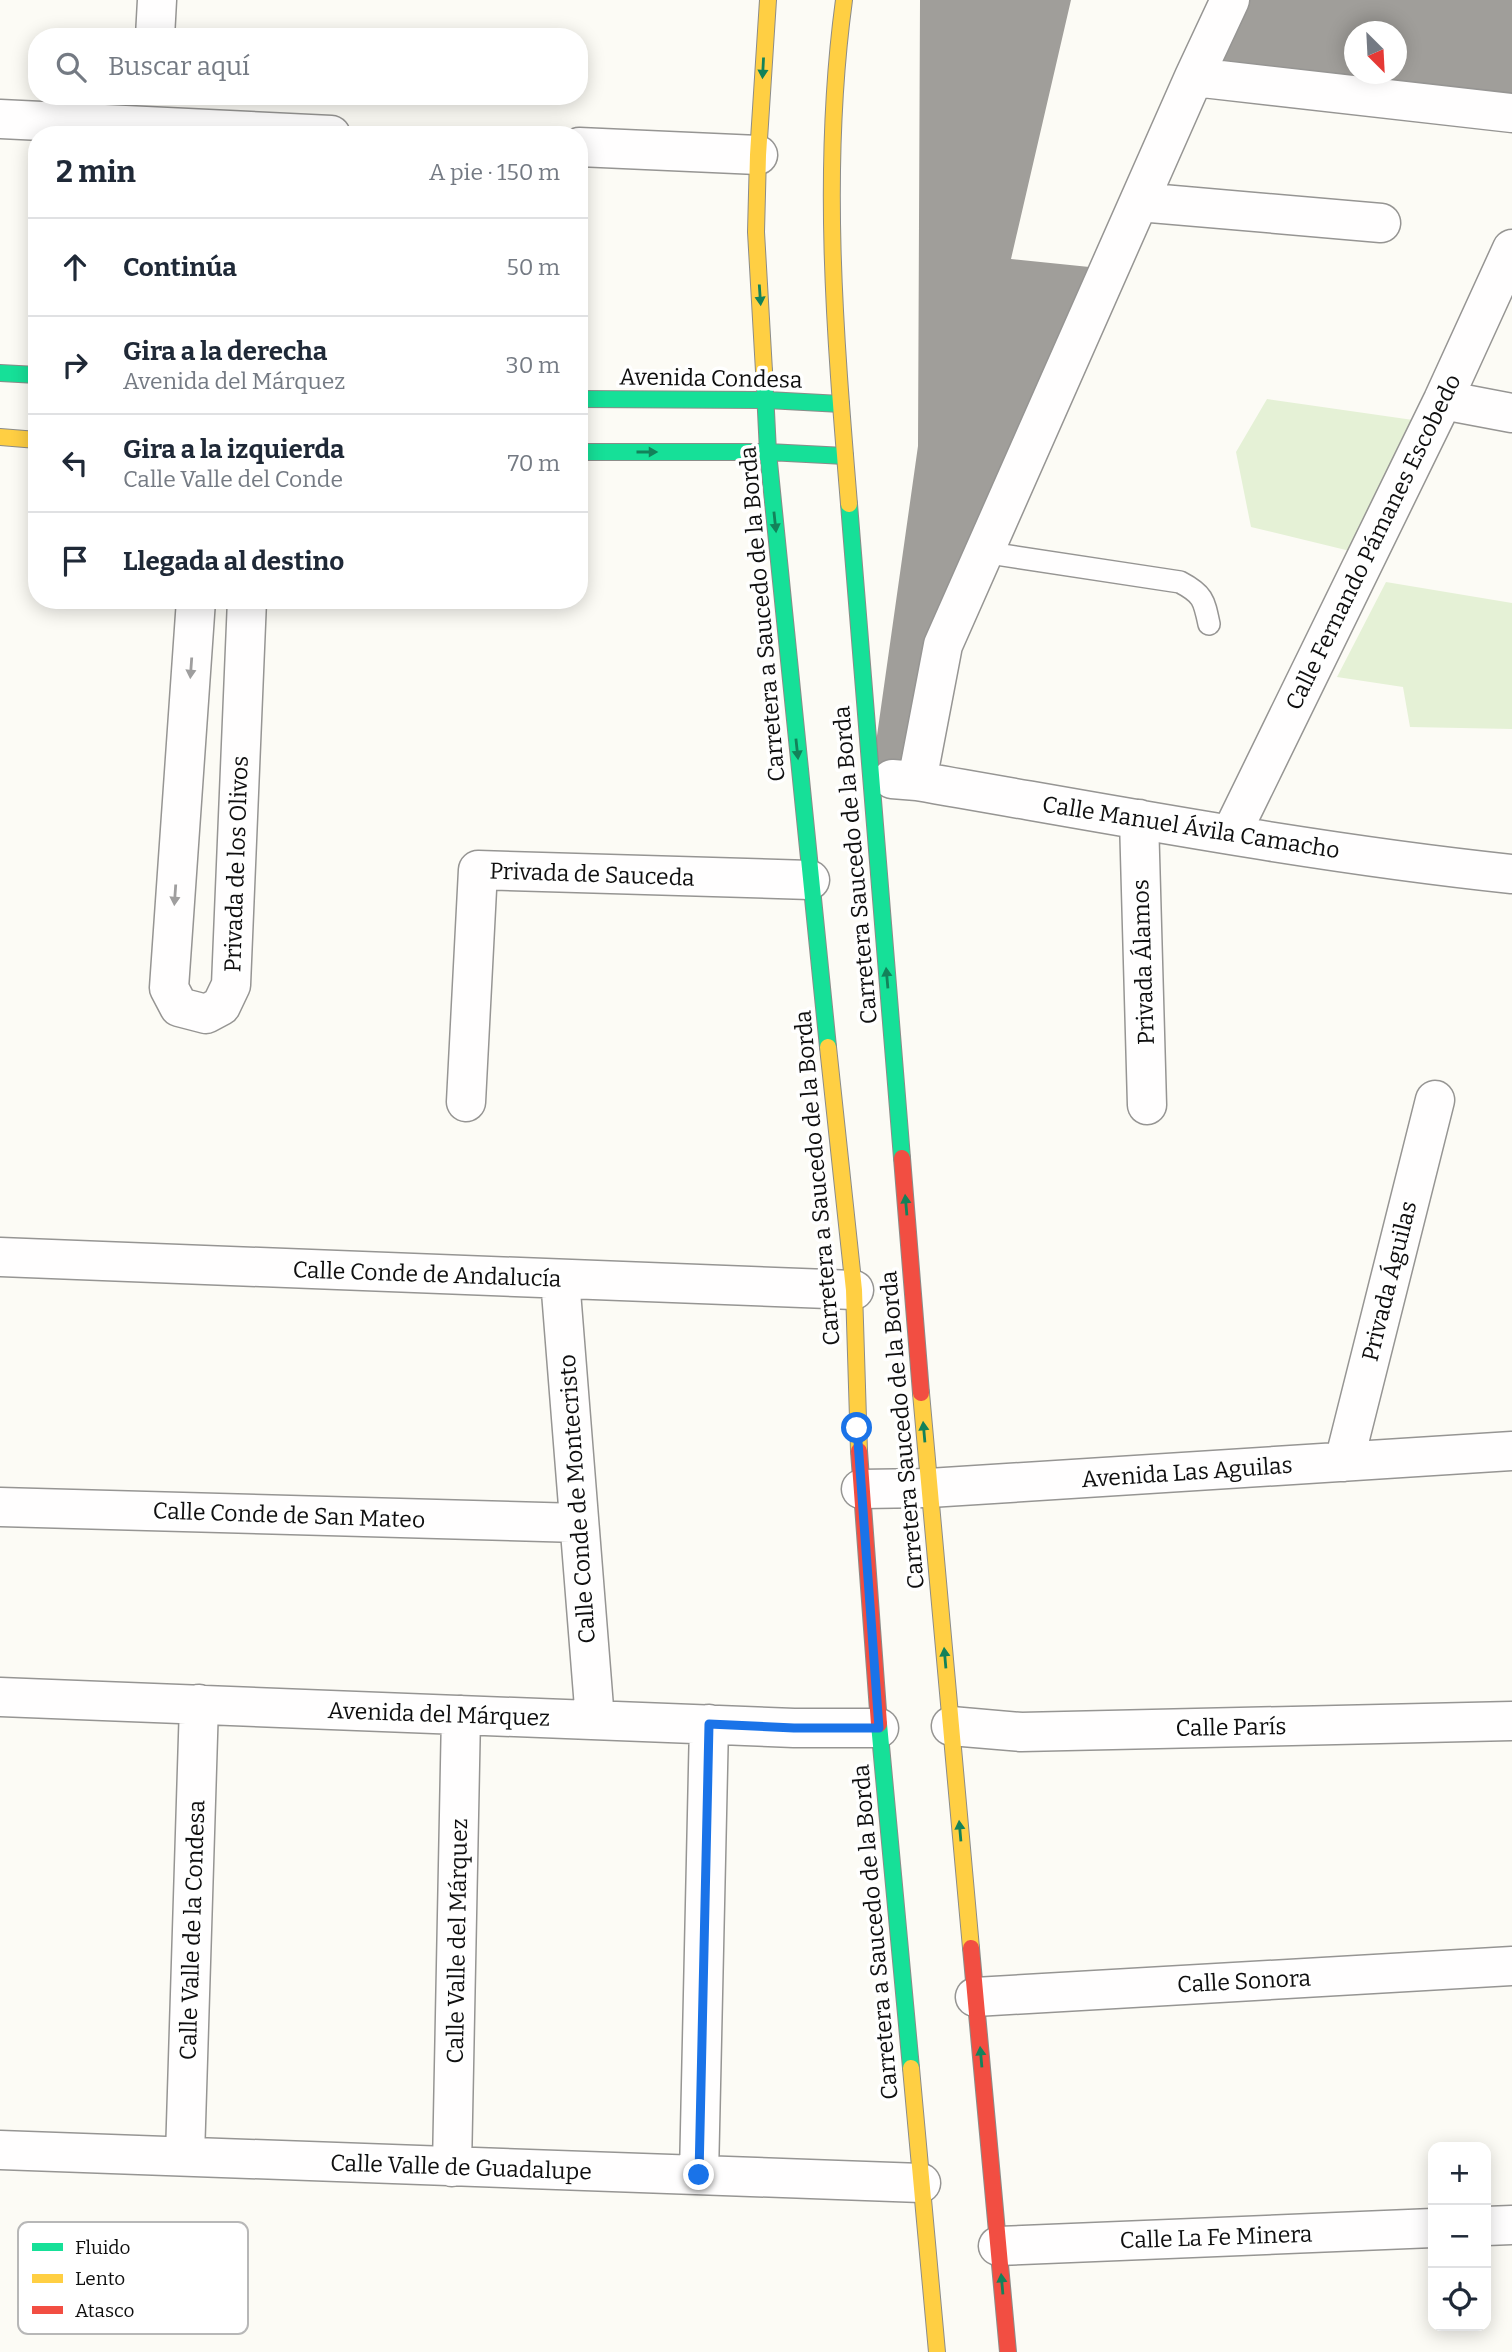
<!DOCTYPE html>
<html lang="es">
<meta charset="utf-8">
<style>
body{margin:0;font-family:Bitter,serif;background:#f6f6f7;color:#1f2937}
.controls{position:absolute;right:21px;bottom:21px;display:grid;overflow:hidden;border-radius:14px;box-shadow:0 4px 18px #0003}
.controls button{width:63px;height:63px;display:grid;place-items:center;padding:0;border:0;border-bottom:2px solid #e0e1e3;background:#fff;color:#1f2937;font:35px sans-serif}
.compass{position:absolute;left:1344px;top:21px;width:63px;height:63px;border-radius:50%;background:#fff;box-shadow:0 4px 18px #0003;rotate:156deg}
.stop{position:absolute;width:21px;height:21px;margin:-16px;border:5px solid #1a73e8;border-radius:50%;background:#fff}
.stop.end{background:#1a73e8;border-color:#fff;box-shadow:0 2px 7px #0008}
.list{margin:0;padding:0;list-style:none}
h2{display:flex;justify-content:space-between;align-items:center;height:91px;margin:0;padding:0 28px;font-size:30px}
h2 small{font-size:23px;font-weight:400;color:#747a83}
.list li{display:grid;grid-template-columns:46px 1fr auto;gap:21px;align-items:center;box-sizing:border-box;height:98px;padding:0 28px;border-top:2px solid #e0e1e3}
.list b{display:block;font-size:26px;white-space:nowrap}
.list p{margin:0;font-size:23px;white-space:nowrap;color:#747a83}
.list em{font-size:23px;font-style:normal;color:#747a83}
.icon{flex:none;width:38px;height:38px;fill:none;stroke:currentColor;stroke-width:2;stroke-linecap:round;stroke-linejoin:round}
.map{position:relative;flex:none;width:1512px;height:2352px;overflow:hidden}
.search{position:absolute;background:#fff;box-shadow:0 4px 18px #0003;left:28px;top:28px;width:560px;height:77px;display:flex;align-items:center;gap:18px;box-sizing:border-box;padding:0 24px;border-radius:28px;color:#747a83;font-size:26px}
.panel{position:absolute;background:#fff;box-shadow:0 4px 18px #0003;left:28px;top:126px;width:560px;height:483px;border-radius:28px}
.map>svg:first-child{display:block}
.green{fill:#e5f1d6}
.building{fill:#a09e9a;fill-rule:evenodd}
.lines{fill:none;stroke-linecap:round;stroke-linejoin:round}
.lane-casing{stroke:#969593;stroke-width:24}
.street-casing{stroke:#969593;stroke-width:41}
.fast-casing{stroke:#8c8c89;stroke-width:18}
.slow-casing{stroke:#8c8c89;stroke-width:18}
.jam-casing{stroke:#8c8c89;stroke-width:18}
.lane{stroke:#fffefe;stroke-width:21}
.street{stroke:#fffefe;stroke-width:38}
.fast{stroke:#16e098;stroke-width:16}
.slow{stroke:#ffcf43;stroke-width:16}
.jam{stroke:#f24e42;stroke-width:16}
.oneway{fill:#13825a}
.oneway2{fill:#9f9e9e}
.route{stroke:#1a73e8;stroke-width:9}
.labels{text-anchor:middle;dominant-baseline:central;stroke-width:7;stroke-linejoin:round;paint-order:stroke}
.street-label{font-size:23px;fill:#0f0f0f;stroke:#fff}
.key{fill:#fff;stroke:#b7b7b7;stroke-width:2}
.key-label{font-size:19px;fill:#0f0f0f}
</style>
<div class="map">
<svg width="1512" height="2352" viewBox="0 0 1512 2352">
<rect width="100%" height="100%" fill="#fcfbf5"/>
<path class="green" d="M1267,399L1420,421L1350,551L1251,527L1236,452Z
M1386,582L1512,603V729L1410,727L1403,687L1337,677Z"/>
<path class="building" d="M920,0H1071L1011,259L1109,269L983,552L917,781L871,778L918,446Z
M1230,0H1512V110L1201,61ZM1354,32H1396V74H1354Z"/>
<g class="lines">
<defs>
<path id="lane" d="M983,552L1180,582C1203,594 1204,600 1209,624"/>
<path id="street" d="M155,37L157,0
M1194,77L1512,113
M0,119L331,135
M579,147L758,155
M1139,202L1381,223
M1443,400L1512,413
M196,600L169,988L179,1007L206,1014L221,1006L231,985L247,600
M892,779L917,781C1115,815 1313,853 1512,874
M917,781L943,645L1194,77L1230,0
M1139,819L1147,1105
M1231,834L1443,400L1512,249
M466,1102L478,870L810,880
M0,1257L854,1290
M560,1279L595,1720
M1344,1462L1435,1100
M861,1489L929,1488L1512,1451
M0,1507L579,1523
M0,1697L794,1728H879
M951,1726L1021,1732L1512,1721
M975,1997L1512,1966
M0,2150L921,2183
M185,2156L199,1704
M452,2167L461,1715
M699,2175L709,1724
M1486,2226L1512,2225
M998,2246L1433,2228"/>
<path id="fast" d="M764,371L768,452L828,1047
M0,373L37,375
M579,399L767,400L841,404
M579,452H768L845,456
M849,504L902,1158
M879,1724L911,2068"/>
<path id="slow" d="M844,0C821,169 835,335 849,504
M764,371L756,232L758,155L768,0
M0,437L37,440
M828,1047L854,1290L859,1451
M921,1393L971,1948
M911,2068L937,2352"/>
<path id="jam" d="M902,1158L921,1393
M859,1451L879,1724
M971,1948L1008,2352"/>
</defs>
<use href="#lane" class="lane-casing"/>
<use href="#street" class="street-casing"/>
<use href="#fast" class="fast-casing"/>
<use href="#slow" class="slow-casing"/>
<use href="#jam" class="jam-casing"/>
<use href="#lane" class="lane"/>
<use href="#street" class="street"/>
<use href="#fast" class="fast"/>
<use href="#slow" class="slow"/>
<use href="#jam" class="jam"/>
</g>
<defs><path id="oneway-solid" d="M-6-.8H1V-3.2L6.5 0L1 3.2V.8H-6Z" transform="scale(1.75)"/></defs>
<g class="oneway">
<use href="#oneway-solid" transform="translate(763 68) rotate(93)"/>
<use href="#oneway-solid" transform="translate(760 295) rotate(86)"/>
<use href="#oneway-solid" transform="translate(647 452)"/>
<use href="#oneway-solid" transform="translate(775 522) rotate(84)"/>
<use href="#oneway-solid" transform="translate(797 749) rotate(84)"/>
<use href="#oneway-solid" transform="translate(887 978) rotate(-95)"/>
<use href="#oneway-solid" transform="translate(906 1205) rotate(-95)"/>
<use href="#oneway-solid" transform="translate(924 1432) rotate(-95)"/>
<use href="#oneway-solid" transform="translate(945 1658) rotate(-95)"/>
<use href="#oneway-solid" transform="translate(960 1831) rotate(-95)"/>
<use href="#oneway-solid" transform="translate(981 2057) rotate(-95)"/>
<use href="#oneway-solid" transform="translate(1002 2284) rotate(-95)"/>
</g>
<g class="oneway2">
<use href="#oneway-solid" transform="translate(191 668) rotate(94)"/>
<use href="#oneway-solid" transform="translate(175 895) rotate(94)"/>
</g>
<g class="lines">
<path class="route" d="M699,2175L709,1724L794,1728H879L857,1428"/>
</g>
<g class="labels">
<g class="street-label">
<text transform="translate(711 378) rotate(1)">Avenida Condesa</text>
<text transform="translate(1373 542) rotate(-64)">Calle Fernando Pámanes Escobedo</text>
<text transform="translate(762 614) rotate(-95)">Carretera a Saucedo de la Borda</text>
<text transform="translate(1191 827) rotate(9)">Calle Manuel Ávila Camacho</text>
<text transform="translate(236 864) rotate(-88)">Privada de los Olivos</text>
<text transform="translate(855 865) rotate(-95)">Carretera Saucedo de la Borda</text>
<text transform="translate(592 874) rotate(2)">Privada de Sauceda</text>
<text transform="translate(1143 962) rotate(-92)">Privada Álamos</text>
<text transform="translate(817 1178) rotate(-95)">Carretera a Saucedo de la Borda</text>
<text transform="translate(427 1274) rotate(2)">Calle Conde de Andalucía</text>
<text transform="translate(1389 1281) rotate(-76)">Privada Águilas</text>
<text transform="translate(902 1430) rotate(-95)">Carretera Saucedo de la Borda</text>
<text transform="translate(1187 1472) rotate(-4)">Avenida Las Aguilas</text>
<text transform="translate(577 1499) rotate(-94)">Calle Conde de Montecristo</text>
<text transform="translate(289 1515) rotate(2)">Calle Conde de San Mateo</text>
<text transform="translate(439 1714) rotate(2)">Avenida del Márquez</text>
<text transform="translate(1231 1727) rotate(-1)">Calle París</text>
<text transform="translate(192 1930) rotate(-88)">Calle Valle de la Condesa</text>
<text transform="translate(875 1932) rotate(-95)">Carretera a Saucedo de la Borda</text>
<text transform="translate(457 1941) rotate(-89)">Calle Valle del Márquez</text>
<text transform="translate(1244 1981) rotate(-3)">Calle Sonora</text>
<text transform="translate(461 2167) rotate(2)">Calle Valle de Guadalupe</text>
<text transform="translate(1216 2237) rotate(-2)">Calle La Fe Minera</text>
</g>
</g>
<rect x="18" y="2222" width="230" height="112" rx="10" class="key"/>
<rect x="32" y="2243" width="31" height="8" fill="#16e098"/>
<rect x="32" y="2274" width="31" height="9" fill="#ffcf43"/>
<rect x="32" y="2306" width="31" height="8" fill="#f24e42"/>
<g class="key-label">
<text x="75" y="2254">Fluido</text>
<text x="75" y="2285">Lento</text>
<text x="75" y="2317">Atasco</text>
</g>
</svg>
<div class="controls">
<button>+</button>
<button>−</button>
<button><svg class="icon" aria-label="locate" viewBox="0 0 24 24"><circle cx="12" cy="12" r="6"/><path d="M12 2v4M12 18v4M2 12h4M18 12h4"/></svg></button>
</div>
<svg class="compass" viewBox="-18 -18 36 36"><path d="M0-13l5 13h-10z" fill="#e53935"/><path d="M0 13l5-13h-10z" fill="#747a83"/></svg>
<div class="stop" style="left:857px;top:1428px"></div>
<div class="stop end" style="left:699px;top:2175px"></div>
<div class="search"><svg class="icon" aria-label="search" viewBox="0 0 24 24"><circle cx="10" cy="10" r="6"/><path d="M15 15l6 6"/></svg>Buscar aquí</div>
<section class="panel">
<h2>2 min<small>A pie · 150 m</small></h2>
<ul class="list">
<li><svg class="icon" aria-label="ahead" viewBox="0 0 24 24"><path d="M12 20V5M6 11l6-6 6 6"/></svg><div><b>Continúa</b></div><em>50 m</em></li>
<li><svg class="icon" aria-label="right" viewBox="0 0 24 24"><path d="M7 20v-9h11M14 6l5 5-5 5"/></svg><div><b>Gira a la derecha</b><p>Avenida del Márquez</p></div><em>30 m</em></li>
<li><svg class="icon" aria-label="left" viewBox="0 0 24 24"><path d="M17 20v-9H6M10 6l-5 5 5 5"/></svg><div><b>Gira a la izquierda</b><p>Calle Valle del Conde</p></div><em>70 m</em></li>
<li><svg class="icon" aria-label="arrive" viewBox="0 0 24 24"><path d="M6 21V4h12l-3 4 3 4H6"/></svg><div><b>Llegada al destino</b></div></li>
</ul>
</section>
</div>
